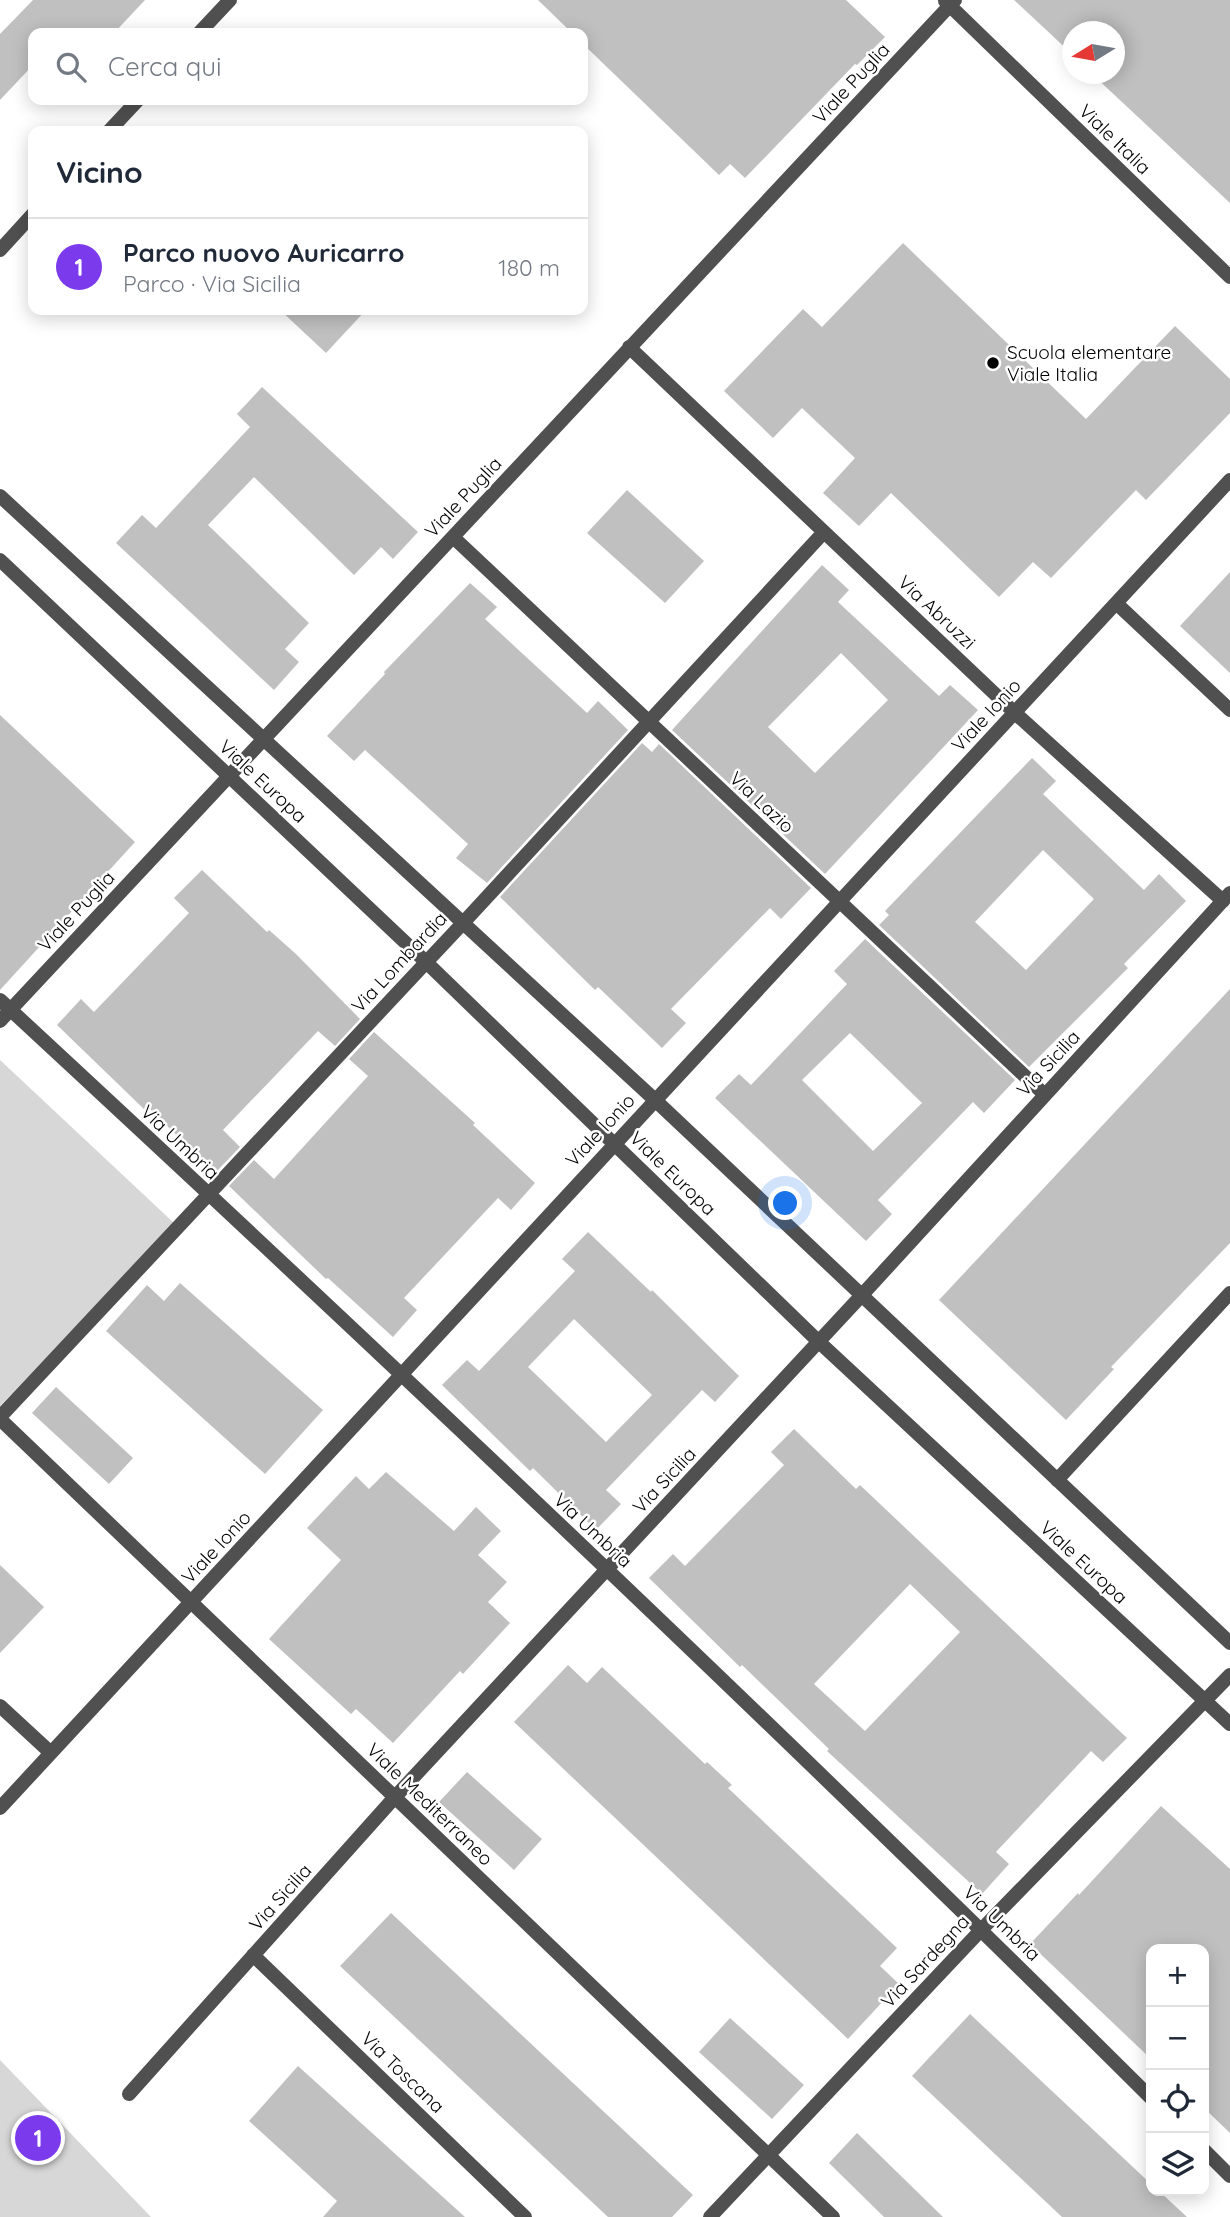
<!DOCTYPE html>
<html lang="it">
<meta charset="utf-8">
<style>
body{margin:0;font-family:Quicksand,sans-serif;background:#f2f2f3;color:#1f2937}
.controls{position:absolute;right:21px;bottom:21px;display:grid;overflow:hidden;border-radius:14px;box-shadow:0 4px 18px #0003}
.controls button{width:63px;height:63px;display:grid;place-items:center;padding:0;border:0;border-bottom:2px solid #e0e1e3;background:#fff;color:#1f2937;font:35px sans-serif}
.compass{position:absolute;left:1062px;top:21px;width:63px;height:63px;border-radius:50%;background:#fff;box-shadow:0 4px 18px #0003;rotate:259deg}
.you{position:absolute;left:786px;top:1204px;width:24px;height:24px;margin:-18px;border:5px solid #fff;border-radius:50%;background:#1a73e8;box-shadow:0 0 0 10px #1a73e833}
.badge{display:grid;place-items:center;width:46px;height:46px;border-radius:50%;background:#7c3aed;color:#fff;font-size:23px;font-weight:700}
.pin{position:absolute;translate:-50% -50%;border:4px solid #fff;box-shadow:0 2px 7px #0006}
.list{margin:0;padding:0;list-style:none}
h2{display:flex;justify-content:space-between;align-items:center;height:91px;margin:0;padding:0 28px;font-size:30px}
h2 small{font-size:23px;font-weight:400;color:#747a83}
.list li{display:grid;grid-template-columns:46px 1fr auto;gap:21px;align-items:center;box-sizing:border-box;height:98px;padding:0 28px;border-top:2px solid #e0e1e3}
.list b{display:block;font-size:26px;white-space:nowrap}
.list p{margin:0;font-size:23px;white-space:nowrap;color:#747a83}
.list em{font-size:23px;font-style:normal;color:#747a83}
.icon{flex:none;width:38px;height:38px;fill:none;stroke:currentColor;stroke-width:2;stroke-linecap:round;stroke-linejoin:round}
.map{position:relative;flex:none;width:1230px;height:2217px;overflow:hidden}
.search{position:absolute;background:#fff;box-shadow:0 4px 18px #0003;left:28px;top:28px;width:560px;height:77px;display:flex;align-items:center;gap:18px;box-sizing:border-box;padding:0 24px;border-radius:14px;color:#747a83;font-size:26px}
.panel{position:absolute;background:#fff;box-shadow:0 4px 18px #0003;left:28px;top:126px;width:560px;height:189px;border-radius:14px}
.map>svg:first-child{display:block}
.green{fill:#d7d7d7}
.building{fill:#c0c0c0;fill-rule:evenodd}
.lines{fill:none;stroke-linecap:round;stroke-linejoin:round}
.minor{stroke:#505050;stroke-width:14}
.poi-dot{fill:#000;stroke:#fff;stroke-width:2.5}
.labels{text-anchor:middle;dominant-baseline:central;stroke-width:5;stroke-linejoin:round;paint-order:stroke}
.street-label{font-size:19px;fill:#000;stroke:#fff}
.poi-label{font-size:19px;fill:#000;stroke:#fff;text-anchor:start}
</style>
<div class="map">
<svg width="1230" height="2217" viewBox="0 0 1230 2217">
<rect width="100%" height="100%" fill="#fff"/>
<path class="green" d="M0,1060L174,1223L0,1406Z
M0,2060L151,2217H0Z"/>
<path class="building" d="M33,0H145L114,33H33V65L0,100V34Z
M538,0H846L885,37L857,65L855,64L745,178L730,164L719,175L583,44V33H572Z
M1014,0H1230V203L1092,74H1115V32H1073V55Z
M903,243L1086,419L1175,326L1230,379V413L1146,500L1136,490L1051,578L1033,562L999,597L891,493L859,526L823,493L855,458L802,408L773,438L724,391L803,309L822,327Z
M280,310H366L326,353Z
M262,387L418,532L393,559L381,547L354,575L254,477L208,525L309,623L285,649L299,662L274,690L116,543L142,515L156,528L250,427L237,414Z
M627,490L704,561L665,603L587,533Z
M822,565L849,590L838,602L939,696L950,685L978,710L825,874L672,730ZM841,653L888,700L815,773L768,727Z
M1230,572V673L1180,626Z
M470,583L497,607L485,619L587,713L598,701L628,730L487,883L456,858L468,844L365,750L354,761L327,736L385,674L384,672Z
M0,715L135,842L0,990Z
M642,743L652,752L659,744L811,888L781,919L770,908L671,1009L686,1023L662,1048L598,987L595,990L500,897Z
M1032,758L1056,781L1043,794L1144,890L1159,874L1186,901L1124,964L1128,968L1029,1067L879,925L889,915L885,911ZM1043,850L1094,899L1026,970L975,922Z
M202,870L267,932L269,930L296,954L360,1019L335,1046L318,1031L223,1130L240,1147L215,1173L149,1108L146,1111L57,1025L81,999L94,1012L189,913L174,898Z
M865,939L1015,1080L984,1113L973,1102L878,1200L892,1214L866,1241L715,1098L739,1074L751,1085L847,984L834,971ZM850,1033L922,1103L873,1151L802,1080Z
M1230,989V1243L1111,1367L1114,1369L1066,1420L939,1300Z
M374,1032L475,1123L473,1125L535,1183L511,1210L498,1198L404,1298L417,1310L393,1337L328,1278L326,1279L229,1186L254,1160L274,1179L368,1076L349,1059Z
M588,1232L651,1292L652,1290L739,1376L715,1402L702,1390L606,1490L621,1504L596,1530L533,1468L530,1471L442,1385L467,1360L479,1371L575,1271L562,1259ZM574,1319L652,1395L606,1442L528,1367Z
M180,1283L323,1410L265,1474L106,1331L147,1285L164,1301Z
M56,1387L133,1458L109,1484L32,1413Z
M794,1429L856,1489L860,1485L1127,1738L1103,1762L1091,1751L996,1852L1009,1864L982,1894L827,1751L829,1749L742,1665L740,1667L649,1578L673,1554L685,1566L784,1465L771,1452ZM910,1584L960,1632L865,1731L814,1684Z
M386,1472L454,1531L476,1507L501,1531L478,1555L507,1582L488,1602L510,1623L463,1674L460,1671L393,1743L356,1709L351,1714L269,1639L341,1560L307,1528L356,1476L369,1489Z
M0,1565L44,1607L0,1653Z
M568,1665L587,1683L602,1667L705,1764L707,1762L732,1785L728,1788L897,1948L880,1966L899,1984L848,2039L514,1722Z
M467,1772L542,1839L514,1870L439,1802Z
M1161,1806L1230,1869V2133L1204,2108V1949H1151V2059L1030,1944L1078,1893L1079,1895Z
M391,1913L693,2195L672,2217H608L340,1966Z
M970,2014L1151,2184V2191H1159L1187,2217H1062L912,2076Z
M730,2018L804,2085L772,2119L699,2052Z
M298,2066L465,2217H323L337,2201L249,2121Z
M857,2133L943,2217H884L829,2163Z"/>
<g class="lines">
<path class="minor" d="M945,1L1230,277
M199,33L230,0
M109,131L138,100
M0,250L33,214
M629,347L1015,713L1223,901
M0,496L655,1100L1230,1643
M453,537L1045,1095
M0,560L426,962L818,1341L1230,1724
M1116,603L1230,710
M0,1000C389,1360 775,1724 1151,2098
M0,1021L955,0
M0,1417L463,923L824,532
M0,1419L833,2217
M1057,1480L1230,1293
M0,1706L51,1753
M0,1808L1230,480
M253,1955L525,2217
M129,2094L395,1797L862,1295L1230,893
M1204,2150L1230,2176
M710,2217L982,1929L1230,1675"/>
</g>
<circle class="poi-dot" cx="993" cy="363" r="7"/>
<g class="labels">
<g class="street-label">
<text transform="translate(851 83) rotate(-47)">Viale Puglia</text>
<text transform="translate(1115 139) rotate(44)">Viale Italia</text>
<text transform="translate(463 497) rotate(-47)">Viale Puglia</text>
<text transform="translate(937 612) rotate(43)">Via Abruzzi</text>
<text transform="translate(986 715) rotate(-47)">Viale Ionio</text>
<text transform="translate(263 781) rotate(43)">Viale Europa</text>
<text transform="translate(762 802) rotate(43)">Via Lazio</text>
<text transform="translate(76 911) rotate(-47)">Viale Puglia</text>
<text transform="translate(399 962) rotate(-47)">Via Lombardia</text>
<text transform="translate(1048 1063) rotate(-47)">Via Sicilia</text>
<text transform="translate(600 1130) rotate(-47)">Viale Ionio</text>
<text transform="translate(180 1142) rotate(43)">Via Umbria</text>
<text transform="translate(673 1173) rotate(44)">Viale Europa</text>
<text transform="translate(664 1480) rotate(-47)">Via Sicilia</text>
<text transform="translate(593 1530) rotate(43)">Via Umbria</text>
<text transform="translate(216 1547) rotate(-47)">Viale Ionio</text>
<text transform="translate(1084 1562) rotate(43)">Viale Europa</text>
<text transform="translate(430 1804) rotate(44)">Viale Mediterraneo</text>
<text transform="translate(280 1897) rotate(-48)">Via Sicilia</text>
<text transform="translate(1002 1923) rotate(44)">Via Umbria</text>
<text transform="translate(925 1961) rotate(-47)">Via Sardegna</text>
<text transform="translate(403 2072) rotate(44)">Via Toscana</text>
</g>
<g class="poi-label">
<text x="1007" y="352">Scuola elementare<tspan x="1007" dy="22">Viale Italia</tspan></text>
</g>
</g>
</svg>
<div class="controls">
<button>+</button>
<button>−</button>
<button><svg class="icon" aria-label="locate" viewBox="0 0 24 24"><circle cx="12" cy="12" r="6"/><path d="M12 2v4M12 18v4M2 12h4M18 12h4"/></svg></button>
<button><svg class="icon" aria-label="layers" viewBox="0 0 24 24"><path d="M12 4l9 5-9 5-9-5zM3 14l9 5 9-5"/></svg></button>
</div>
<svg class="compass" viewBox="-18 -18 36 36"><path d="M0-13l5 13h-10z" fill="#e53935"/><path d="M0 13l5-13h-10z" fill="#747a83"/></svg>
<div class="you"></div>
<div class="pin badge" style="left:38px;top:2138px">1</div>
<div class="search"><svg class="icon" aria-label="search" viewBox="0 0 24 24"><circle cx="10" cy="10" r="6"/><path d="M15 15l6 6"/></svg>Cerca qui</div>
<section class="panel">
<h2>Vicino<small></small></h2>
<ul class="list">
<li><span class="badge">1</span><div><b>Parco nuovo Auricarro</b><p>Parco · Via Sicilia</p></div><em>180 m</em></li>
</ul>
</section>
</div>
